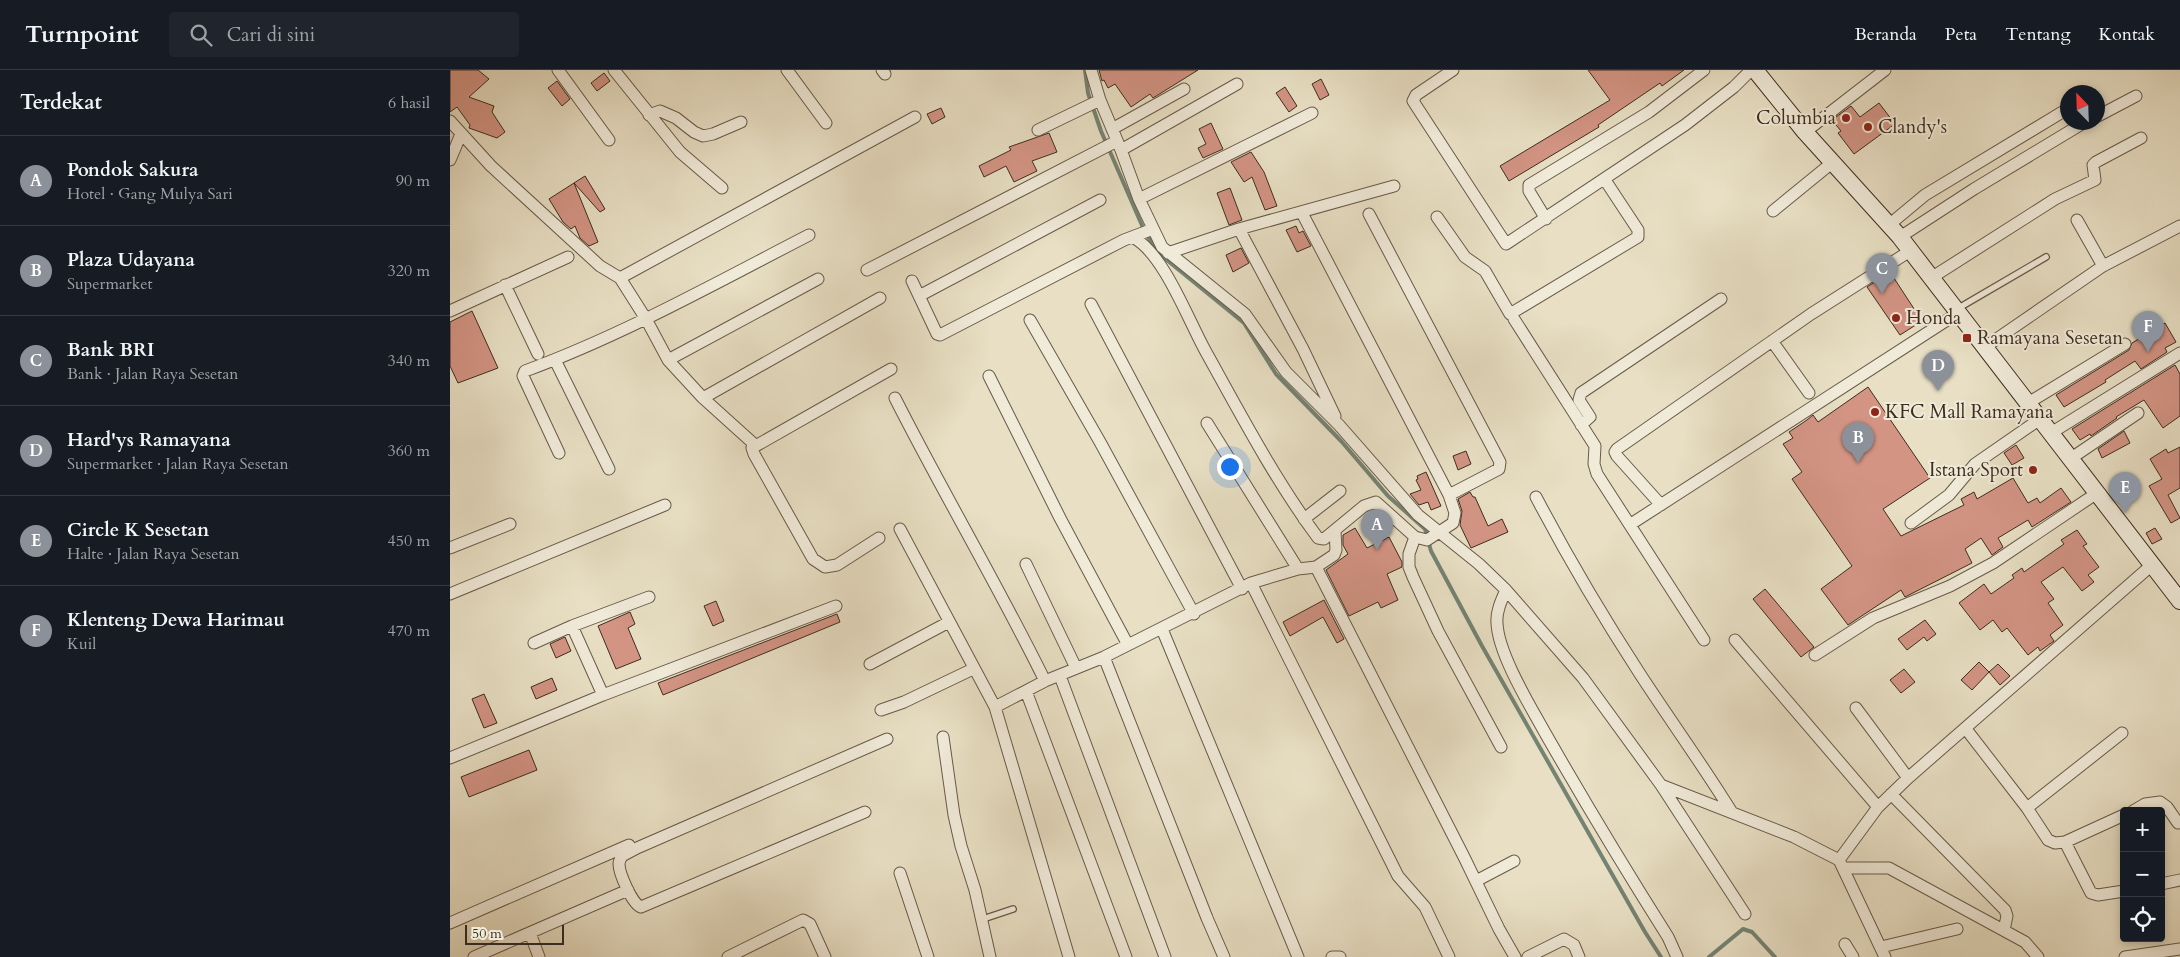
<!DOCTYPE html>
<html lang="id">
<meta charset="utf-8">
<style>
body{margin:0;font-family:Cardo,serif;background:#20242c;color:#f1f3f6}
.controls{position:absolute;right:15px;bottom:15px;display:grid;overflow:hidden;border-radius:5px;box-shadow:0 2px 8px #0003}
.controls button{width:45px;height:45px;display:grid;place-items:center;padding:0;border:0;border-bottom:1px solid #363941;background:#171b24;color:#f1f3f6;font:25px sans-serif}
.compass{position:absolute;left:1610px;top:15px;width:45px;height:45px;border-radius:50%;background:#171b24;box-shadow:0 2px 8px #0003;rotate:337deg}
.scale{position:absolute;left:15px;bottom:12px;width:99px;box-sizing:border-box;padding-left:5px;border:2px solid #3d2d1e;border-top:0;font-size:14px;line-height:18px;white-space:nowrap;color:#3d2d1e;-webkit-text-stroke:4px #f0ead9;paint-order:stroke}
.you{position:absolute;left:779px;top:396px;width:18px;height:18px;margin:-12px;border:4px solid #fff;border-radius:50%;background:#1a73e8;box-shadow:0 0 0 8px #1a73e833}
.badge{display:grid;place-items:center;width:32px;height:32px;border-radius:50%;background:#8c9099;color:#fff;font-size:16px;font-weight:700}
.pin{position:absolute;translate:-50% -41px;filter:drop-shadow(0 1px 2px #0008)}
.pin::after{content:'';position:absolute;top:26px;width:18px;height:15px;background:inherit;clip-path:polygon(0 0,100% 0,50% 100%)}
.list{margin:0;padding:0;list-style:none}
h2{display:flex;justify-content:space-between;align-items:center;height:65px;margin:0;padding:0 20px;font-size:21px}
h2 small{font-size:16px;font-weight:400;color:#9ea1a6}
.list li{display:grid;grid-template-columns:32px 1fr auto;gap:15px;align-items:center;box-sizing:border-box;height:90px;padding:0 20px;border-top:1px solid #363941}
.list b{display:block;font-size:19px;white-space:nowrap}
.list p{margin:0;font-size:16px;white-space:nowrap;color:#9ea1a6}
.list em{font-size:16px;font-style:normal;color:#9ea1a6}
.icon{flex:none;width:28px;height:28px;fill:none;stroke:currentColor;stroke-width:2;stroke-linecap:round;stroke-linejoin:round}
.map{position:relative;flex:none;width:1730px;height:887px;overflow:hidden}
header{display:flex;align-items:center;gap:30px;box-sizing:border-box;height:70px;padding:0 25px;background:#171b24;border-bottom:1px solid #363941}
header strong{font-size:24px}
nav{display:flex;gap:28px;margin-inline-start:auto;font-size:18px}
.search{width:350px;height:45px;background:#20242c;display:flex;align-items:center;gap:12px;box-sizing:border-box;padding:0 18px;border-radius:5px;color:#9ea1a6;font-size:19px}
main{display:flex}
aside{flex:1;background:#171b24}
.map>svg:first-child{display:block}
.lines{fill:none;stroke-linecap:round;stroke-linejoin:round}
.stream{stroke:#748374;stroke-width:4}
.building{fill:#d39484;stroke:#3d2d1e}
.lane-casing{stroke:#685a48;stroke-width:8}
.street-casing{stroke:#685a48;stroke-width:13}
.secondary-casing{stroke:#3d2d1e;stroke-width:18}
.lane{stroke:#f0ead9;stroke-width:5.5}
.street{stroke:#f0ead9;stroke-width:11}
.secondary{stroke:#f0ead9;stroke-width:16}
.poi-dot{fill:#8f2418;stroke:#f0ead9;stroke-width:2}
.labels{text-anchor:middle;dominant-baseline:central;stroke-width:4;stroke-linejoin:round;paint-order:stroke}
.poi-label{font-size:19px;fill:#3d2d1e;stroke:#f0ead9;text-anchor:start}
</style>
<header>
<strong>Turnpoint</strong>
<div class="search"><svg class="icon" aria-label="search" viewBox="0 0 24 24"><circle cx="10" cy="10" r="6"/><path d="M15 15l6 6"/></svg>Cari di sini</div>
<nav><a>Beranda</a><a>Peta</a><a>Tentang</a><a>Kontak</a></nav>
</header>
<main>
<aside>
<h2>Terdekat<small>6 hasil</small></h2>
<ul class="list">
<li><span class="badge">A</span><div><b>Pondok Sakura</b><p>Hotel · Gang Mulya Sari</p></div><em>90 m</em></li>
<li><span class="badge">B</span><div><b>Plaza Udayana</b><p>Supermarket</p></div><em>320 m</em></li>
<li><span class="badge">C</span><div><b>Bank BRI</b><p>Bank · Jalan Raya Sesetan</p></div><em>340 m</em></li>
<li><span class="badge">D</span><div><b>Hard'ys Ramayana</b><p>Supermarket · Jalan Raya Sesetan</p></div><em>360 m</em></li>
<li><span class="badge">E</span><div><b>Circle K Sesetan</b><p>Halte · Jalan Raya Sesetan</p></div><em>450 m</em></li>
<li><span class="badge">F</span><div><b>Klenteng Dewa Harimau</b><p>Kuil</p></div><em>470 m</em></li>
</ul>
</aside>
<div class="map">
<svg width="1730" height="887" viewBox="0 0 1730 887">
<rect width="100%" height="100%" fill="#e8dfc4"/>
<filter id="stains"><feTurbulence type="fractalNoise" baseFrequency=".004" numOctaves="4"/><feColorMatrix values="0 0 0 0 .2 0 0 0 0 .09 0 0 0 0 .02 0 0 0 .5 -.17"/></filter>
<radialGradient id="worn" r=".72"><stop offset=".6" stop-color="#630" stop-opacity="0"/><stop offset="1" stop-color="#630" stop-opacity=".3"/></radialGradient>
<g class="lines">
<path class="stream" d="M635,0L638,23L651,61L694,160L707,182L794,253L826,304L892,372L938,426L975,459L981,481L1032,576L1195,862L1211,887
M1259,887L1293,859L1302,862L1325,887"/>
</g>
<path class="building" d="M0,0H28L39,9L19,27L44,36L42,42L55,62L47,68L19,58L20,55L7,37L0,42Z
M649,0H748L703,28L700,24L681,37L665,14L658,18L654,10L652,11Z
M1138,0H1234L1212,16L1210,13L1148,55L1149,57L1059,111L1050,96L1160,30Z
M154,3L160,11L147,21L141,13Z
M871,9L879,25L870,30L862,14Z
M107,11L120,29L112,36L98,18Z
M835,17L847,36L839,42L826,23Z
M1429,33L1445,54L1404,84L1388,63L1391,61L1382,50L1401,36L1410,47Z
M491,38L495,47L482,54L477,44Z
M761,53L773,79L753,88L748,78L756,74L749,59Z
M599,63L607,82L582,91L587,101L564,112L556,96L534,107L529,96L561,80L559,77Z
M801,82L814,102L827,136L815,140L802,107L794,112L781,92Z
M135,106L155,139L150,142L124,113Z
M124,113L148,172L139,176L130,168L125,156L121,159L113,152L99,129Z
M780,118L792,150L779,155L767,123Z
M846,156L849,163L853,161L861,176L847,182L836,160Z
M791,178L799,193L783,202L776,185Z
M1440,202L1472,251L1450,265L1417,217Z
M22,241L48,298L8,313L0,296V252Z
M1715,253L1726,272L1715,278L1717,282L1691,299L1685,291L1655,310L1656,312L1614,337L1606,325L1679,280L1682,273Z
M1725,295L1730,304V346L1713,358L1694,330L1666,347L1667,348L1641,366L1640,364L1630,370L1622,359Z
M1418,317L1480,408L1433,439L1451,466L1514,435L1511,429L1524,422L1527,429L1563,408L1578,433L1587,428L1590,433L1611,418L1621,432L1582,457L1578,450L1548,468L1553,477L1542,485L1531,468L1515,479L1522,493L1455,527L1451,520L1398,555L1371,519L1402,496L1342,409L1352,402L1333,374L1343,368L1339,362L1357,350L1363,345L1368,352Z
M1674,361L1680,373L1652,388L1648,379Z
M1566,375L1574,388L1562,395L1554,383Z
M1730,377V418L1718,425L1730,448L1721,453L1699,416L1712,409L1700,389L1716,379L1718,383Z
M1016,381L1021,394L1008,400L1003,386Z
M976,402L991,436L981,440L978,432L969,435L960,424L971,420L966,410L968,409L967,406Z
M1020,422L1023,427H1025L1038,456L1052,449L1058,462L1021,478L1010,455L1012,441L1008,429Z
M905,458L917,478L939,467L952,492V497L937,504L948,530L931,538L928,532L899,546L876,500L898,484L893,475V465Z
M1705,458L1712,469L1702,474L1696,463Z
M1627,460L1637,474L1633,476L1649,497L1638,505L1644,512L1632,521L1613,497L1591,512L1604,529L1598,533L1613,555L1600,565L1604,571L1590,581L1588,577L1578,585L1557,558L1552,562L1543,550L1530,560L1509,533L1534,514L1541,524L1564,508L1562,505L1572,498L1574,502L1614,474L1611,470Z
M1315,519L1364,577L1351,587L1303,529Z
M874,530L894,569L887,573L873,547L840,566L833,552Z
M266,531L274,551L263,556L254,536Z
M180,542L185,554L178,558L191,589L166,599L148,556Z
M387,544L390,552L213,625L208,613Z
M1475,550L1486,564L1477,571L1474,567L1457,580L1448,569Z
M115,567L121,581L106,588L100,574Z
M1529,592L1539,602L1548,594L1560,606L1550,615L1539,602L1522,620L1511,610Z
M1454,599L1465,612L1451,623L1440,610Z
M102,608L107,620L86,629L81,617Z
M34,624L47,653L34,658L22,629Z
M79,680L87,700L19,727L11,707Z"/>
<g class="lines">
<defs>
<path id="lane" d="M1507,239L1596,187
M530,850L563,839"/>
<path id="street" d="M108,0L159,70
M164,0L230,82L272,118
M337,0L376,53
M432,0L435,4
M641,0L650,30L671,80L689,129L712,177L795,244L836,302L889,355L968,445L1029,494L1056,520L1133,608L1211,715L1295,844
M1003,0L966,25L963,31L1056,174L1235,55L1284,17L1301,0
M199,45L210,41L226,48L244,62L253,66L263,64L291,52
M1648,46L1686,26
M0,51L41,96L150,196L170,208L196,249L218,290L253,328L305,375
M662,59L734,19
M588,60L650,30
M1355,62L1435,0
M671,80L787,14
M0,90L11,64
M689,129L862,43
M1323,141L1383,92
M919,144L1050,392L1049,399L999,425
M987,147L1015,187L1035,201L1060,244L1188,167V160L1155,110
M1096,149L1079,121V115L1199,42L1254,0
M1627,150L1653,196
M1439,155L1475,125L1614,41
M789,159L853,279L885,346
M1450,167L1524,119L1635,52
M684,168C714,184 739,252 756,282C791,345 825,410 868,468L874,469L914,436L926,432L965,467L977,470L1003,453L1005,443L999,425L852,143
M718,183L789,159L944,116
M417,200L667,71
M170,208L465,47
M1481,208L1605,129L1645,110L1643,95L1646,92L1691,68
M462,211L487,264L490,265L674,170L703,159
M55,215L88,284
M469,226L650,130
M641,234L792,519
M0,241L118,187
M1064,249L1145,376L1144,394L1147,404L1254,570
M580,250L650,372L744,544
M1322,271L1359,323
M1535,277L1653,196L1730,156
M105,290L159,399
M218,290L368,209
M539,306L610,448L678,575
M253,328L430,228
M445,328C493,423 548,515 595,611
M1578,333L1675,274
M757,353L848,499
M1131,355L1140,347L1129,330L1131,323L1271,229
M1601,363L1730,283
M109,383L73,306L75,301C173,265 266,213 359,165
M1620,389L1688,343
M1086,427C1118,488 1153,547 1190,604C1220,650 1252,694 1281,741
M1211,435L1167,386L1165,382L1167,379L1361,244L1460,181
M854,449L890,421
M1461,453L1499,425L1525,394L1590,349
M1181,454L1508,243
M450,459L545,637L619,887
M965,467L959,484V497L963,507L988,561L1051,677
M429,468L387,495L375,497L363,489L304,384L302,378L441,299
M0,478L60,454
M576,494L626,598
M866,497L1014,787L1049,859L1065,887
M801,513L948,806L975,837L999,887
M1056,520C1051,531 1046,542 1047,553C1048,583 1079,634 1094,661C1134,731 1175,799 1218,867L1227,887
M0,524L215,435
M122,556L153,625
M712,559L848,887
M1285,570L1428,737
M84,573L122,556L199,527
M1365,585L1423,548L1500,516L1543,493L1647,423
M654,587L757,848L774,887
M420,594L499,552
M610,606L715,887
M576,621L676,887
M545,637L595,611L654,587L801,513L848,499L866,497L884,485L886,480L885,461
M1406,638L1458,708
M431,640L454,632L523,599
M1516,659L1577,738L1598,770L1605,773L1615,772L1674,745
M493,667L504,745L511,776L525,820L540,887
M0,688L153,625L386,536
M1211,715L1344,767L1389,790L1435,887
M1441,724L1555,840L1557,846L1554,860
M1577,738L1672,663
M1683,741L1695,734L1710,732L1717,737L1728,753
M415,742L191,837C182,834 169,803 169,794C169,791 171,788 172,786L187,778L437,669
M1615,772L1641,823L1648,825L1674,821
M1389,790L1428,737L1458,708L1703,494
M1393,798H1439L1575,872L1588,887
M450,803L478,887
M1026,811L1064,791
M1711,814L1730,810
M0,853L179,775
M80,863L89,887
M1395,874L1403,887
M1431,877L1507,859
M24,887L178,820
M278,887L353,850L360,854L375,887
M882,887H890
M1078,887L1114,869L1124,875L1129,887
M1675,887L1730,879"/>
<path id="secondary" d="M1305,0L1355,62L1450,167L1730,531"/>
</defs>
<use href="#lane" class="lane-casing"/>
<use href="#street" class="street-casing"/>
<use href="#secondary" class="secondary-casing"/>
<use href="#lane" class="lane"/>
<use href="#street" class="street"/>
<use href="#secondary" class="secondary"/>
</g>
<g class="poi-dot">
<circle cx="1396" cy="48" r="5"/>
<circle cx="1418" cy="57" r="5"/>
<circle cx="1446" cy="248" r="5"/>
<rect x="1512" y="263" width="10" height="10" rx="2.5"/>
<circle cx="1425" cy="342" r="5"/>
<circle cx="1583" cy="400" r="5"/>
</g>
<g class="labels">
<g class="poi-label">
<text x="1386" y="48" text-anchor="end">Columbia</text>
<text x="1428" y="57">Clandy's</text>
<text x="1456" y="248">Honda</text>
<text x="1527" y="268">Ramayana Sesetan</text>
<text x="1435" y="342">KFC Mall Ramayana</text>
<text x="1573" y="400" text-anchor="end">Istana Sport</text>
</g>
</g>
<rect width="100%" height="100%" filter="url(#stains)"/>
<rect width="100%" height="100%" fill="url(#worn)"/>
</svg>
<div class="controls">
<button>+</button>
<button>−</button>
<button><svg class="icon" aria-label="locate" viewBox="0 0 24 24"><circle cx="12" cy="12" r="6"/><path d="M12 2v4M12 18v4M2 12h4M18 12h4"/></svg></button>
</div>
<svg class="compass" viewBox="-18 -18 36 36"><path d="M0-13l5 13h-10z" fill="#e53935"/><path d="M0 13l5-13h-10z" fill="#9ea1a6"/></svg>
<div class="scale">50 m</div>
<div class="you"></div>
<div class="pin badge" style="left:927px;top:480px">A</div>
<div class="pin badge" style="left:1408px;top:393px">B</div>
<div class="pin badge" style="left:1432px;top:224px">C</div>
<div class="pin badge" style="left:1488px;top:321px">D</div>
<div class="pin badge" style="left:1675px;top:443px">E</div>
<div class="pin badge" style="left:1698px;top:282px">F</div>
</div>
</main>
